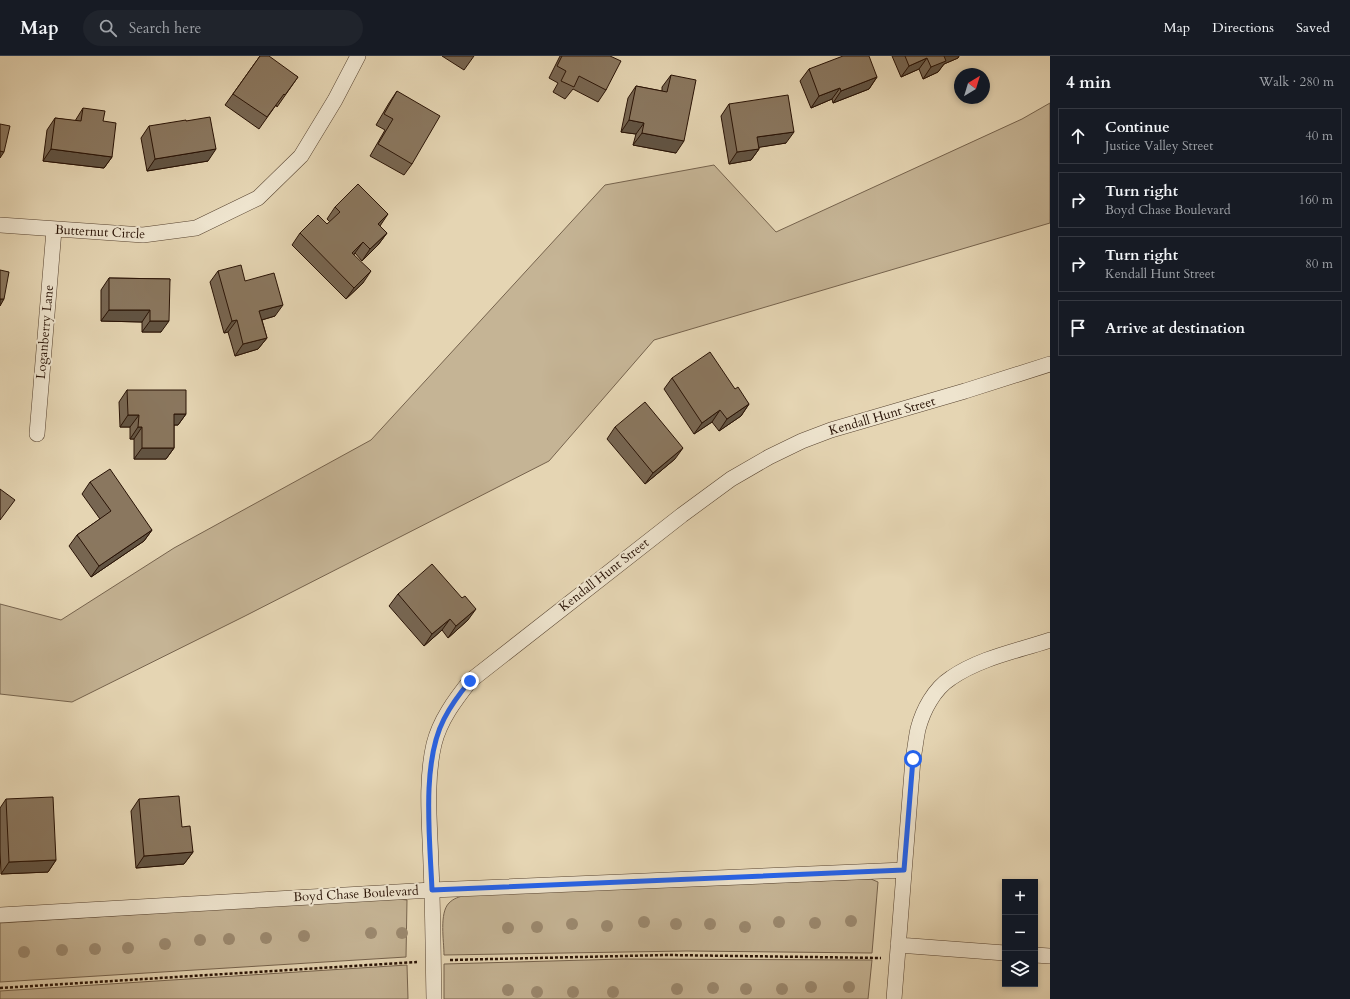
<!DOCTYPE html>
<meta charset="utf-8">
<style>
body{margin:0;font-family:Cardo,serif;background:#20242c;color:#f1f3f6}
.controls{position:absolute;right:12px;bottom:12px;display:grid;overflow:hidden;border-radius:0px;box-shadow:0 2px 6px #0003}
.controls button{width:36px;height:36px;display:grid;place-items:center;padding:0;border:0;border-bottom:1px solid #363941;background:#171b24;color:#f1f3f6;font:20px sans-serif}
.compass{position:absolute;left:954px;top:12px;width:36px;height:36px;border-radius:50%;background:#171b24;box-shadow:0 2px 6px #0003;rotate:38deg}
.stop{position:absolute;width:12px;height:12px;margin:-9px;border:3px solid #2563eb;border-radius:50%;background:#fff}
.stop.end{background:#2563eb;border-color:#fff;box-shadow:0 1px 4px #0008}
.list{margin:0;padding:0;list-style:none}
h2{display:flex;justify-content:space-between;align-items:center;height:52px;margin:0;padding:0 16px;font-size:17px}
h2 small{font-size:13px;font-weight:400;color:#9ea1a6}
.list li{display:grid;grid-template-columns:26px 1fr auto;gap:12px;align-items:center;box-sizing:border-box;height:56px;margin:0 8px 8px;padding:0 8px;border:1px solid #363941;border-radius:0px}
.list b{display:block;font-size:15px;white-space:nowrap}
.list p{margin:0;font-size:13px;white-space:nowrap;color:#9ea1a6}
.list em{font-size:13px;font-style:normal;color:#9ea1a6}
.icon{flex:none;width:22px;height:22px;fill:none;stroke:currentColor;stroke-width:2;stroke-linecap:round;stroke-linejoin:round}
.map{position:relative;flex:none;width:1050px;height:943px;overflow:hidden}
header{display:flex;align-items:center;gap:24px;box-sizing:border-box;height:56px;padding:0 20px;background:#171b24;border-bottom:1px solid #363941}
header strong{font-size:19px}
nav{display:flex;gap:22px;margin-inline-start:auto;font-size:14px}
.search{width:280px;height:36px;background:#20242c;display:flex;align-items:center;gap:10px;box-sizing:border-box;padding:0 14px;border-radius:22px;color:#9ea1a6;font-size:15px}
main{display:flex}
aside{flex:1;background:#171b24}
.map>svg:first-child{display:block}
.green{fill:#c5b495;stroke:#76634d}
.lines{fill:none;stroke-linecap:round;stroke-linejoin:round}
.minor-casing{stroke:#574330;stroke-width:16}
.path{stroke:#281205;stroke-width:2.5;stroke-dasharray:3 2;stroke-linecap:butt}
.minor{stroke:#eee4ce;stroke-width:15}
.tree{fill:#9b896f}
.wall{fill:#776652;stroke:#281205}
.shaded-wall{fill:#615342;stroke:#281205}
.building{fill:#8a775f;stroke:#281205}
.route{stroke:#2563eb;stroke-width:5}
.labels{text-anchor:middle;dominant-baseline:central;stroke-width:4;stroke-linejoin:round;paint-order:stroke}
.street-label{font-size:13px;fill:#281205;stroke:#eee4ce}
</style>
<header>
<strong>Map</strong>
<div class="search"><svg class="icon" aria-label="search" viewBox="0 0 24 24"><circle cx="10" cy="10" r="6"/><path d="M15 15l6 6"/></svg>Search here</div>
<nav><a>Map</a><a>Directions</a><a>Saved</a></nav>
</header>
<main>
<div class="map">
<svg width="1050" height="943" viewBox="0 0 1050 943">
<rect width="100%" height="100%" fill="#e5d5b3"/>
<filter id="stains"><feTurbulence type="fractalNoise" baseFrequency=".005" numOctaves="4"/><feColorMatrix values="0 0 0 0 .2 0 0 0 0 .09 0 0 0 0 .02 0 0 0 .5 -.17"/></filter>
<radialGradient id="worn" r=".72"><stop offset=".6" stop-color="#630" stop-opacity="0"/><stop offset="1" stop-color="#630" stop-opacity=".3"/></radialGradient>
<path class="green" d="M1050,47V167L654,284L549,405L245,560L72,646L0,638V548L61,564L174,492L371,384L605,129L714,109L776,176L1022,63Z
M864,823H871L878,826L872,897L687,895L444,899C444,885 439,857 449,847C454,842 459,841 466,839Z
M391,842L407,844L406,901L0,926V867Z
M623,903L872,904L868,943H444V908Z
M407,909L408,943H0V935Z"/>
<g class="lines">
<defs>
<path id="minor" d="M0,169L143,179L196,172L258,142L301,100L335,44L358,0
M37,378L54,174
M0,859L432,834L904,814
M898,889L1005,897
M1035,899L1050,900
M434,943C433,898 433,854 431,809C430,770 425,727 434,688C440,664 455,644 470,625L682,459L731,423L769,401L802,385L831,374L965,335L1050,308
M894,943L913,703C915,693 916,682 918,673C923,654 934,633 951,622C980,602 1017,595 1050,584"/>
</defs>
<use href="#minor" class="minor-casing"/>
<path class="path" d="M450,904L667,899L881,902
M0,932L417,906"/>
<use href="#minor" class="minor"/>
</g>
<g class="tree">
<circle cx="851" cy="865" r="6"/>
<circle cx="644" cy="866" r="6"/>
<circle cx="779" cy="866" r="6"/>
<circle cx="815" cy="867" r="6"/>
<circle cx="572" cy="868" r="6"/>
<circle cx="676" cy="868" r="6"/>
<circle cx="710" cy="868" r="6"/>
<circle cx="607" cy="870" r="6"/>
<circle cx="537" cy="871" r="6"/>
<circle cx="745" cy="871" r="6"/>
<circle cx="508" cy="872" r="6"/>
<circle cx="371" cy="877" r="6"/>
<circle cx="402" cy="877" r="6"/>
<circle cx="304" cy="880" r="6"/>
<circle cx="266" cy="882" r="6"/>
<circle cx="229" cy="883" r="6"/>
<circle cx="200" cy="884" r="6"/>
<circle cx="165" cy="888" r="6"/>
<circle cx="128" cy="892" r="6"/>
<circle cx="95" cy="893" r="6"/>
<circle cx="62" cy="894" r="6"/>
<circle cx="24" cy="896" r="6"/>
<circle cx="811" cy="931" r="6"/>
<circle cx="849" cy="931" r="6"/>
<circle cx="713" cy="932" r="6"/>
<circle cx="677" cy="933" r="6"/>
<circle cx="746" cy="933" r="6"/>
<circle cx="782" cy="933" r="6"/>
<circle cx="508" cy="934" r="6"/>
<circle cx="537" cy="936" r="6"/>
<circle cx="573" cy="936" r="6"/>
<circle cx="613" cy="936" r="6"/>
</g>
<path class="wall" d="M260,0L298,21L277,51L276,49L259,73L225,49Z
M442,0H474L464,14Z
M560,0H610L606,34L598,46L573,33L565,43L553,36L558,27L549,22Z
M892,0H959L958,2L944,8L938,16L923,23L919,13L901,21Z
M809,13L877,21L869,33L833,47L832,43L811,52L800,25Z
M671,19L676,97L633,89L636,78L621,76L628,42L636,30L662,35V31Z
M397,35L412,108L404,119L370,100L385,74L376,69L389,47Z
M729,48L786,87L759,91V93L751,104L729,108L721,60Z
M83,52L112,101L104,112L43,105L47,74L55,62L75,65Z
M149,70L208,105L147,115L141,82Z
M335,151L380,170L387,177L378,189L362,205L355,197L354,198L363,227L346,243L292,189L300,177L327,168L330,166L327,163Z
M218,215L245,225L275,260L262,264L267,282L258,293L235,300L228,276L224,277L210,226Z
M109,222L170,223L161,276H142V266L101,265V234Z
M672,322L735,333L749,348L741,360L719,375L712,366L694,378L664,333Z
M127,334L186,358L178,369H174V392L166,403H134V383H130V371H120L119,346Z
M615,371L675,403L645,428L607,383Z
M90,426L152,474L144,485L91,521L69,490L77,479L100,463L82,438Z
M398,538L468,564L448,582L442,574L424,590L389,550Z
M6,743L56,804L48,816L1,818L0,794V752Z
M139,743L182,771L193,796L184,808L136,812L131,755Z"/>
<path class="shaded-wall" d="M944,0H959L958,2L944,8L938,16L923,23L931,11Z
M927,2L919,13L901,21L909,10Z
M877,21L869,33L833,47L841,35Z
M840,32L832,43L811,52L819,40Z
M629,64L644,67L636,78L621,76Z
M794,76L786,87L749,93L757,81Z
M642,77L684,85L676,97L633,89Z
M51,93L112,101L104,112L43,105Z
M216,93L208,105L147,115L155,103Z
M759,93L751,104L729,108L737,96Z
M0,95L4,96L0,102Z
M388,158L380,170L378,168Z
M387,177L378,189L362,205L370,193Z
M363,186L355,197L344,208L352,197Z
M371,215L363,227L346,243L354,232Z
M0,243H4L0,250Z
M283,249L275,260L251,267L259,255Z
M109,254H150L142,266L101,265Z
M237,264L228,276L224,277L232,265Z
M150,265H169L161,276H142Z
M267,282L258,293L235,300L243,288Z
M749,348L741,360L719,375L727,363Z
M720,354L712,366L694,378L702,367Z
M174,358H186L178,369H166Z
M128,359H139L130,371H120Z
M138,371H142L134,383H130Z
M142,392H174L166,403H134Z
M683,392L675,403L645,428L653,417Z
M152,474L144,485L91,521L99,510Z
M476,553L468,564L448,582L456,570Z
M450,563L442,574L424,590L432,578Z
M193,796L184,808L136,812L144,800Z
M56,804L48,816L1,818L9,806Z"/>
<path class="building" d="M260,0H269L298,21L285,39L284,38L267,61L233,38Z
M562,0H610L621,5L606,34L579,20L574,31L561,25L566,15L557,10Z
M843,0H869L877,21L841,35L840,32L819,40L809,13Z
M905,0H944L946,5L931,11L927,2L909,10Z
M671,19L696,24L684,85L642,77L644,67L629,64L636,30L667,36Z
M397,35L440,60L412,108L378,88L393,63L384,58Z
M788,39L794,76L757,81L759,93L737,96L729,48Z
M83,52L105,55L103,65L116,67L112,101L51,93L55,62L81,65Z
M210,61L216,93L155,103L149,70L186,64V65Z
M0,68L10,70L4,96L0,95Z
M358,128L388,158L378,168L387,177L370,193L363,186L352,197L371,215L354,232L300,177L318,159L327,168L340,156L335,151Z
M241,209L245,225L274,217L283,249L259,255L267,282L243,288L237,264L232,265L218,215Z
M0,214L9,216L4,243H0Z
M109,222L170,223L169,265H150V254H109Z
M710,296L735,333L738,331L749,348L727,363L720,354L702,367L672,322Z
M127,334H186V358H174V392H142V371H138L139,359H128Z
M645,346L683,392L653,417L615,371Z
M110,413L152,474L99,510L77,479L111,455L90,426Z
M0,433L15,444L0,464Z
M432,508L462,542L465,540L476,553L456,570L450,563L432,578L398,538Z
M179,740L182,771L190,770L193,796L144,800L139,743Z
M53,741L56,804L9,806L6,743Z"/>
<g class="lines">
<path class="route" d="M470,625C460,637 451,649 444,663C421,707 430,784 432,834L904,814L913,703"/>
</g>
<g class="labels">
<g class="street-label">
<text transform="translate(100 176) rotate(3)">Butternut Circle</text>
<text transform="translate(45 276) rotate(-85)">Loganberry Lane</text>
<text transform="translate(882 360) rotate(-16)">Kendall Hunt Street</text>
<text transform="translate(604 519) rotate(-38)">Kendall Hunt Street</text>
<text transform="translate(356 838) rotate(-3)">Boyd Chase Boulevard</text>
</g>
</g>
<rect width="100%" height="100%" filter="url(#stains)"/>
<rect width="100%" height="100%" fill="url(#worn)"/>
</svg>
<div class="controls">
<button>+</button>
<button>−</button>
<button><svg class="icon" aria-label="layers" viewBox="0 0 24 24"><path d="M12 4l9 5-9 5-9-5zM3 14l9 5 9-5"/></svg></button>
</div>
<svg class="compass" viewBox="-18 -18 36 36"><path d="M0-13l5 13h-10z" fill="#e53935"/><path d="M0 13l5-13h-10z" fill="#9ea1a6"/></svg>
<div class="stop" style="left:913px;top:703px"></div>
<div class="stop end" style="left:470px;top:625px"></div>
</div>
<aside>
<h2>4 min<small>Walk · 280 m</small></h2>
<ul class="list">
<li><svg class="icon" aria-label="ahead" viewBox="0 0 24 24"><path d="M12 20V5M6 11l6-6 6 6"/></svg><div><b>Continue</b><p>Justice Valley Street</p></div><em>40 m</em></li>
<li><svg class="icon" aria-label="right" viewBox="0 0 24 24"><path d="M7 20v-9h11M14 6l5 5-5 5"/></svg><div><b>Turn right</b><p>Boyd Chase Boulevard</p></div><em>160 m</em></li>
<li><svg class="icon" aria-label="right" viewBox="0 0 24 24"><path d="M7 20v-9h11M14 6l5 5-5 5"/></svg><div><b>Turn right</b><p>Kendall Hunt Street</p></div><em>80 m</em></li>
<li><svg class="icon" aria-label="arrive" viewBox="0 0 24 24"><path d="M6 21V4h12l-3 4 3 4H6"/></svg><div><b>Arrive at destination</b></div></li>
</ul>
</aside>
</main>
